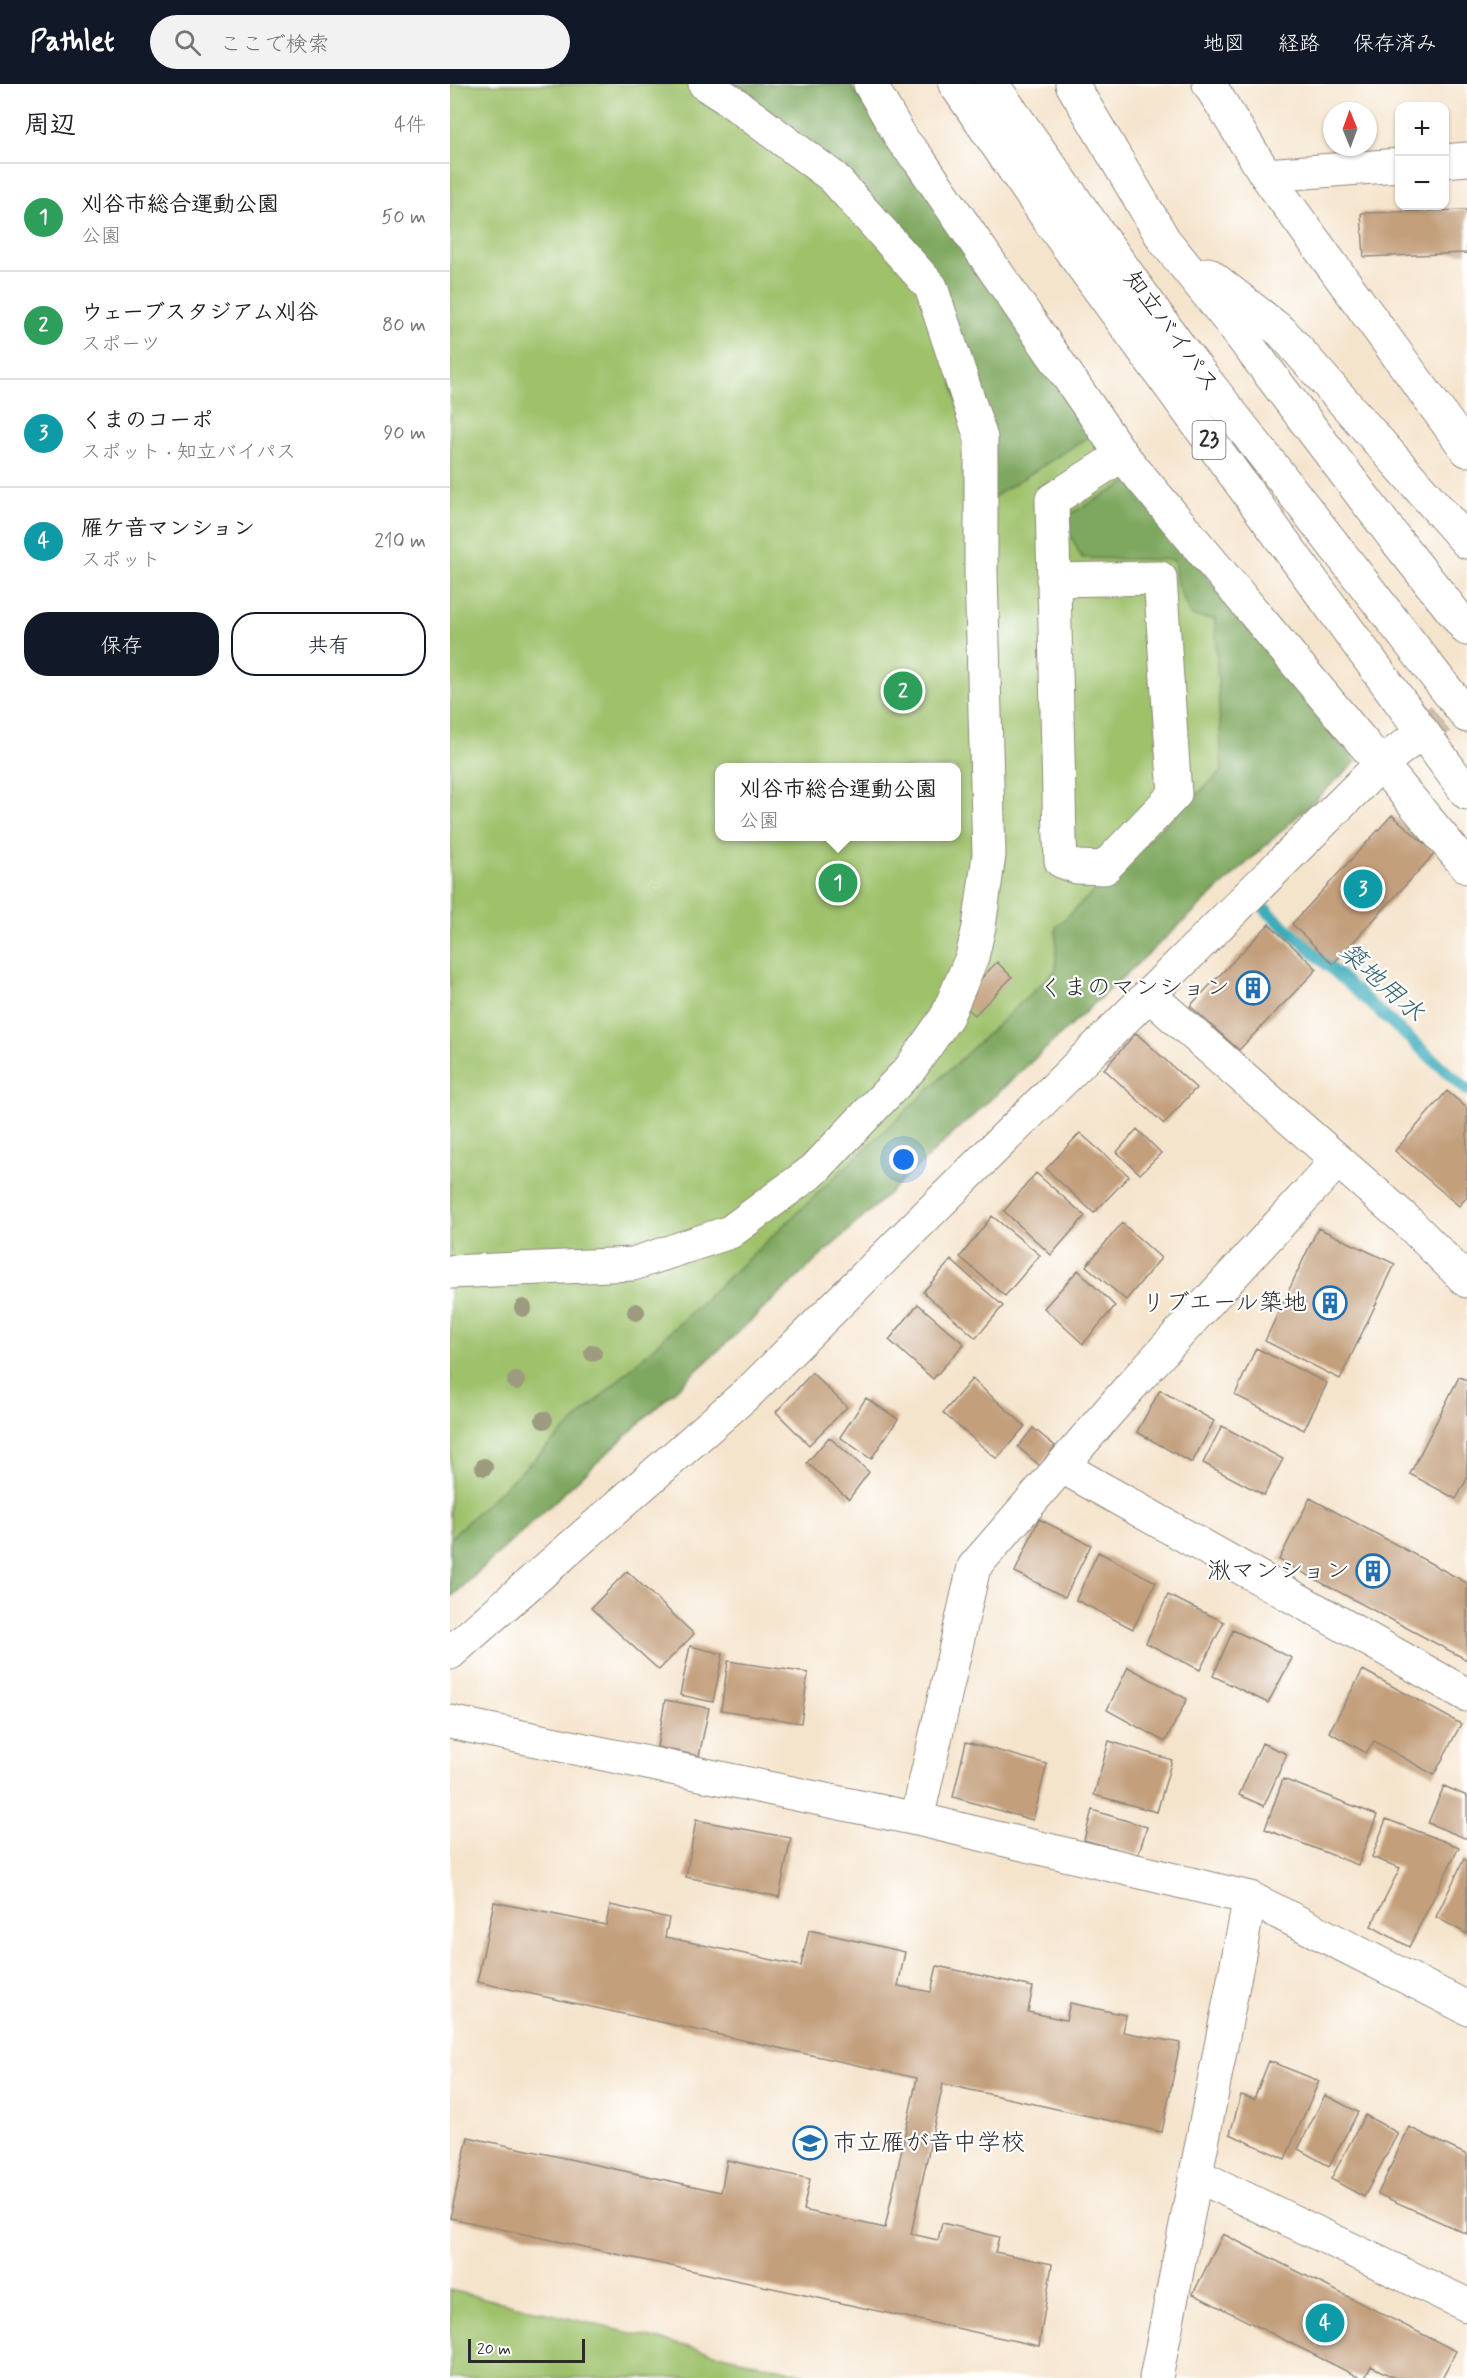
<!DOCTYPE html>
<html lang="ja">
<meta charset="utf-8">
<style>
body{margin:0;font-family:Mynerve,"Klee One",sans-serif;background:#f2f2f2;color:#202124}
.controls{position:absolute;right:18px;top:18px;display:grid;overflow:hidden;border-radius:12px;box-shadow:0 2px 4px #0004}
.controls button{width:54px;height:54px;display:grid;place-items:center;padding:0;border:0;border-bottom:2px solid #e0e0e0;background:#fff;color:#202124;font:30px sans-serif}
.compass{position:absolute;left:873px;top:18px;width:54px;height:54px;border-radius:50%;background:#fff;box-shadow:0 2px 4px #0004;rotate:359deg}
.scale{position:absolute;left:18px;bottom:15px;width:117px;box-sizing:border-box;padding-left:6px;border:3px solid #2b2b2b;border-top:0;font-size:16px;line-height:21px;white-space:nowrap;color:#2b2b2b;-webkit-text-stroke:4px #fff;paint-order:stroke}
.you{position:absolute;left:454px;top:1076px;width:21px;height:21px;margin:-15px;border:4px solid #fff;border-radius:50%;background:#1a73e8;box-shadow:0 0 0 9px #1a73e833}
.badge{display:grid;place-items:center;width:39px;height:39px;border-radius:50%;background:#111827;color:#fff;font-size:20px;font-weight:700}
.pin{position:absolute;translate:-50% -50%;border:3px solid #fff;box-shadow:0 2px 6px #0006}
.popup{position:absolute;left:265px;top:679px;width:246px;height:78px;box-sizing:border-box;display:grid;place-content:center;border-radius:12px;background:#fff;filter:drop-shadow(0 2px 4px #0005);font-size:20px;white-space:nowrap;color:#757577}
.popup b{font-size:22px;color:#202124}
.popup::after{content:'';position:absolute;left:50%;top:100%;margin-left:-12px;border:12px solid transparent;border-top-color:#fff}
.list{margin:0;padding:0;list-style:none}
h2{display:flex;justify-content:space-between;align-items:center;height:78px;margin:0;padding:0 24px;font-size:26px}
h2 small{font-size:20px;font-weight:400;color:#757577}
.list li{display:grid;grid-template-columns:39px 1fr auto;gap:18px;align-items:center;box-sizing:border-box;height:108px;padding:0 24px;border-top:2px solid #e0e0e0}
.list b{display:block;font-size:22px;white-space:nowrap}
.list p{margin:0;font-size:20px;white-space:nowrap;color:#757577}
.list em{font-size:20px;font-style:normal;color:#757577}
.actions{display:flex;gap:12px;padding:18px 24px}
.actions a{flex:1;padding:14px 0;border:2px solid #111827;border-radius:24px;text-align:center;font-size:21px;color:#111827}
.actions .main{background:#111827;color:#fff}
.icon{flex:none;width:33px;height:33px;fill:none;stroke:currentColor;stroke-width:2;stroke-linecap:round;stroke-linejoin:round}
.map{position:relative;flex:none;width:1017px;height:2294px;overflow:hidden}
header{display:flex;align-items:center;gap:36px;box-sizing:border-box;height:84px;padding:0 30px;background:#111827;color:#fff}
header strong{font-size:28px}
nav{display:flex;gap:33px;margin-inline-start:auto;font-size:21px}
.search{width:420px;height:54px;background:#f2f2f2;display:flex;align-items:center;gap:15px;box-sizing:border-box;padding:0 21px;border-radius:33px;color:#757577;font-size:22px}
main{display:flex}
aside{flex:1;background:#fff}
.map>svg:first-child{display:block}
.green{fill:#9ec16b;stroke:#64764b;stroke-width:1.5;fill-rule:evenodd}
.forest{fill:#7ea75f;stroke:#546945;stroke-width:1.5}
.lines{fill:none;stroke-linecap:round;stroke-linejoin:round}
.stream{stroke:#3dacbb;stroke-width:12}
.building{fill:#c39f7b}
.minor-tunnel{stroke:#cdbfac;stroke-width:33;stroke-dasharray:33 16;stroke-linecap:butt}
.minor-casing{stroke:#90887c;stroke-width:35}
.highway-casing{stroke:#90887c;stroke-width:35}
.minor{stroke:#fff;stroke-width:33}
.highway{stroke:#fff;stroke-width:33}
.tree{fill:#9c9b80}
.labels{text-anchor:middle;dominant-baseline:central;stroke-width:4.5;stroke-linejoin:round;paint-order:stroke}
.shield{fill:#fff;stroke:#6b6b6b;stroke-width:1.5}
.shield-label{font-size:22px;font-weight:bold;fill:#2b2b2b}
.street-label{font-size:24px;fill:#2b2b2b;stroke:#fff}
.poi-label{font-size:24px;fill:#2b2b2b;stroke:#fff;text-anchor:end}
.water-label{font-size:26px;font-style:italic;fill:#33656c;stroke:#fff}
</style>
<header>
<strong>Pathlet</strong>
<div class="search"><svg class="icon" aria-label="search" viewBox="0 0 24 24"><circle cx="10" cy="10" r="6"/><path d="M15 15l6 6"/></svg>ここで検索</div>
<nav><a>地図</a><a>経路</a><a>保存済み</a></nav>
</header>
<main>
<aside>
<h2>周辺<small>4件</small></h2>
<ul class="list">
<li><span class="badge" style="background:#2e9e5b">1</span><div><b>刈谷市総合運動公園</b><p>公園</p></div><em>50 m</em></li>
<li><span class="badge" style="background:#2e9e5b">2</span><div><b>ウェーブスタジアム刈谷</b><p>スポーツ</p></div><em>80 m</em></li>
<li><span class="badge" style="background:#0f9aa8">3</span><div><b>くまのコーポ</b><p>スポット · 知立バイパス</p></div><em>90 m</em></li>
<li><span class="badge" style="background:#0f9aa8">4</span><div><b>雁ケ音マンション</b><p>スポット</p></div><em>210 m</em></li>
</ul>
<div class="actions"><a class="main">保存</a><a>共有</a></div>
</aside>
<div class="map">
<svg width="1017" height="2294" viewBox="0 0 1017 2294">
<rect width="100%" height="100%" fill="#fff"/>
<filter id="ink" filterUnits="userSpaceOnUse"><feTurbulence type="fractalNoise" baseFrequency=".0167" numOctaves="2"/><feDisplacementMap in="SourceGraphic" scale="12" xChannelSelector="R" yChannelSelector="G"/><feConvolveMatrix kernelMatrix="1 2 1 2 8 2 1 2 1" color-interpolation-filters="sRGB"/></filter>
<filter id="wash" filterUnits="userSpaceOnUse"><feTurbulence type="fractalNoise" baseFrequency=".008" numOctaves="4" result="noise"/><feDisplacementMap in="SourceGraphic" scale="24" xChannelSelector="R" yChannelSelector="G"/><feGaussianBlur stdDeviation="1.35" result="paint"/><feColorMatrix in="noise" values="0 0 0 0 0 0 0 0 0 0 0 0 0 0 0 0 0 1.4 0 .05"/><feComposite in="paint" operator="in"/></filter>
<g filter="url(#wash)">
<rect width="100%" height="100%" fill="#f5e4cc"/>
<path class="green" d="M0,0H400L680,397L906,678L0,1514ZM270,684H506V752H270Z
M0,2206L370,2294H0Z"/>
<path class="forest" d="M275,0H400L646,348L531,421L481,203Z
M680,397L906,678L0,1514V1454L606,886V843L772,687L765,535L741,532L727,500L724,476L632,474L612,434Z"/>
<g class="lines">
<path class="stream" d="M816,826L1017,1006"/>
</g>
<g id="blocks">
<path class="building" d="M1017,126V169L914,173L911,129Z
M942,731L985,769L883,880L842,840Z
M819,840L867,885L789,966L740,922Z
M547,878L562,893L525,931L509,917Z
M686,949L746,1004L714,1040L654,985Z
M997,1007L1017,1024V1113L1009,1122L945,1067Z
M687,1045L711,1069L690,1090L667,1068Z
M630,1049L679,1092L644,1129L596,1085Z
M586,1089L635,1132L601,1171L554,1127Z
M542,1132L590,1171L555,1212L510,1173Z
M672,1139L711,1174L676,1216L636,1182Z
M868,1144L945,1180L890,1295L815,1257Z
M501,1176L553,1222L526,1254L473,1208Z
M628,1186L665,1222L633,1260L594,1224Z
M468,1220L514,1260L483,1295L439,1256Z
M806,1264L877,1299L854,1346L785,1311Z
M362,1289L397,1323L359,1361L326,1328Z
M1009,1293L1017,1296V1395L1006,1415L960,1390Z
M522,1295L575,1342L547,1375L493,1329Z
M710,1306L764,1337L742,1379L687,1348Z
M416,1314L448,1335L421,1375L390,1353Z
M772,1342L833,1375L814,1411L753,1379Z
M583,1344L605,1362L590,1382L568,1363Z
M379,1353L419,1388L399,1415L357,1379Z
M860,1414L1017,1499V1576L829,1476Z
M589,1435L641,1461L615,1513L565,1488Z
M648,1468L706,1498L683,1545L626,1516Z
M177,1487L244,1550L209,1586L141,1524Z
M718,1511L774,1538L750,1586L696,1559Z
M783,1546L842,1574L818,1619L763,1592Z
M240,1562L273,1570L263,1618L230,1611Z
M278,1577L358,1589L351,1639L271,1626Z
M678,1583L737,1615L715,1658L657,1626Z
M913,1586L1011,1640L984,1691L924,1657L916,1669L879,1648Z
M215,1616L259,1624L249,1672L207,1663Z
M659,1657L722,1676L707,1728L644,1711Z
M516,1658L597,1680L583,1736L503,1713Z
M812,1659L837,1670L814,1722L789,1711Z
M833,1695L927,1731L908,1781L815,1745Z
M994,1702L1017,1712V1755L978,1739Z
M642,1726L697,1743L688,1771L634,1756Z
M936,1735L1009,1763L959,1863L921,1842L950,1784L922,1773Z
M246,1736L341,1754L329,1813L236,1793Z
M1014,1775L1017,1777V1850L986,1833Z
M44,1818L156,1841L160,1821L219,1834L215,1853L351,1882L359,1846L455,1868L448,1902L481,1908L487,1882L583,1903L578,1928L616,1936L620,1919L676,1931L673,1948L730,1959L712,2048L493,2000L461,2150L488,2156L492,2139L549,2153L545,2168L602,2180L589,2262L0,2134L18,2053L271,2108L277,2076L360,2095L353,2126L435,2144L467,1994L27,1898Z
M819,1977L869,1997L835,2075L780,2050L791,2011L804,2015Z
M875,2011L908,2028L879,2082L848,2065Z
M915,2031L948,2049L914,2113L881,2095Z
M959,2043L1017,2071V2150L928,2110Z
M773,2150L1006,2267L992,2294H945L921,2282L915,2294H910L743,2210Z"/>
</g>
</g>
<g filter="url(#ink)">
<use href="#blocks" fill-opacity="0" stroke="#90887c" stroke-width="1.5"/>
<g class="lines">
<path class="minor-tunnel" d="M964,654L1017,615"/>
<defs>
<path id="minor" d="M420,0L453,57L469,76L672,371L1017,783
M759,0L816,91L1017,366
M994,77L1017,75
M816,91L950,81
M603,496L710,494L725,710L654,784L627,783L611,777L610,754L602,416L672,371
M699,911L956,1136L1017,1197
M0,1188L183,1180L280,1148L364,1086L460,985L497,932L522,873L529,843L539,771L531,487V354L481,203L383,93L281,17L255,0
M611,1382L1017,1611
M0,1569L301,1306L931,680L964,654
M0,1638L467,1735L800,1814L1017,1924
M467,1735L524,1483L681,1302L887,1077
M746,2091L1017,2221
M706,2294L800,1814"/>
<path id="highway" d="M505,0L603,142L1017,709
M542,0L728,261L1017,632
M622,0L714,156L778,235L946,456L1017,545
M758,190L832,248L1017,458"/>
</defs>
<use href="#minor" class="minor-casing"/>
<use href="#highway" class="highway-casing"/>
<use href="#minor" class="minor"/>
<use href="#highway" class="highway"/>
</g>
<g class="tree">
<circle cx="73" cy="1224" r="9"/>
<circle cx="186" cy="1228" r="9"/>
<circle cx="143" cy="1269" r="9"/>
<circle cx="66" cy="1297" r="9"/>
<circle cx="94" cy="1336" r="9"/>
<circle cx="34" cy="1383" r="9"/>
</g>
</g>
<defs>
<symbol id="building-ring" viewBox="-11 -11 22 22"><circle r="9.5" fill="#fff" stroke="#1f6fb2" stroke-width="1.5"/><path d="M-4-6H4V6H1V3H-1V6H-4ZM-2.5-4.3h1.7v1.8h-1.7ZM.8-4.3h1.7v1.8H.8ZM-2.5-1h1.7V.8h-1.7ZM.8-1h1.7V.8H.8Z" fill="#1f6fb2"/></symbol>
<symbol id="school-ring" viewBox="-11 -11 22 22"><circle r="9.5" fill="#fff" stroke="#1f6fb2" stroke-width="1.5"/><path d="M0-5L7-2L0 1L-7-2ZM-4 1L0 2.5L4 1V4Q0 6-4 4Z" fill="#1f6fb2"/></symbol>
</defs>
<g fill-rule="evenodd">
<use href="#building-ring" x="784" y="885" width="38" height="38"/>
<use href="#building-ring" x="861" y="1200" width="38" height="38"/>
<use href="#building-ring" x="904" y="1468" width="38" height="38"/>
<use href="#school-ring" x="341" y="2040" width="38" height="38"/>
</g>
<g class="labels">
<rect class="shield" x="742.5" y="337" width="33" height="38" rx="4.5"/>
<g class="shield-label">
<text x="759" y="356">23</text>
</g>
<g class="street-label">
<text transform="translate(721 248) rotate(54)">知立バイパス</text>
</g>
<g class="poi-label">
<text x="780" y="904">くまのマンション</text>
<text x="857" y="1219">リブエール築地</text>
<text x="900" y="1487">湫マンション</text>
<text x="383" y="2059" text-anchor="start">市立雁が音中学校</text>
</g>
<g class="water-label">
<text transform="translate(931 899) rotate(42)">築地用水</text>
</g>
</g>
</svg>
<div class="controls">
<button>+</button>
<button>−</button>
</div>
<svg class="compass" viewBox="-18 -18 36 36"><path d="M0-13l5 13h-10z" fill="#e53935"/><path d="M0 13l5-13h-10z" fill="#757577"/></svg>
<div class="scale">20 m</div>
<div class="you"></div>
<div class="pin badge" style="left:388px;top:799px;background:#2e9e5b">1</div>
<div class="popup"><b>刈谷市総合運動公園</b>公園</div>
<div class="pin badge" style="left:453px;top:607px;background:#2e9e5b">2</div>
<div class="pin badge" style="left:913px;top:805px;background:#0f9aa8">3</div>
<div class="pin badge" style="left:875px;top:2239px;background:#0f9aa8">4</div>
</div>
</main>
